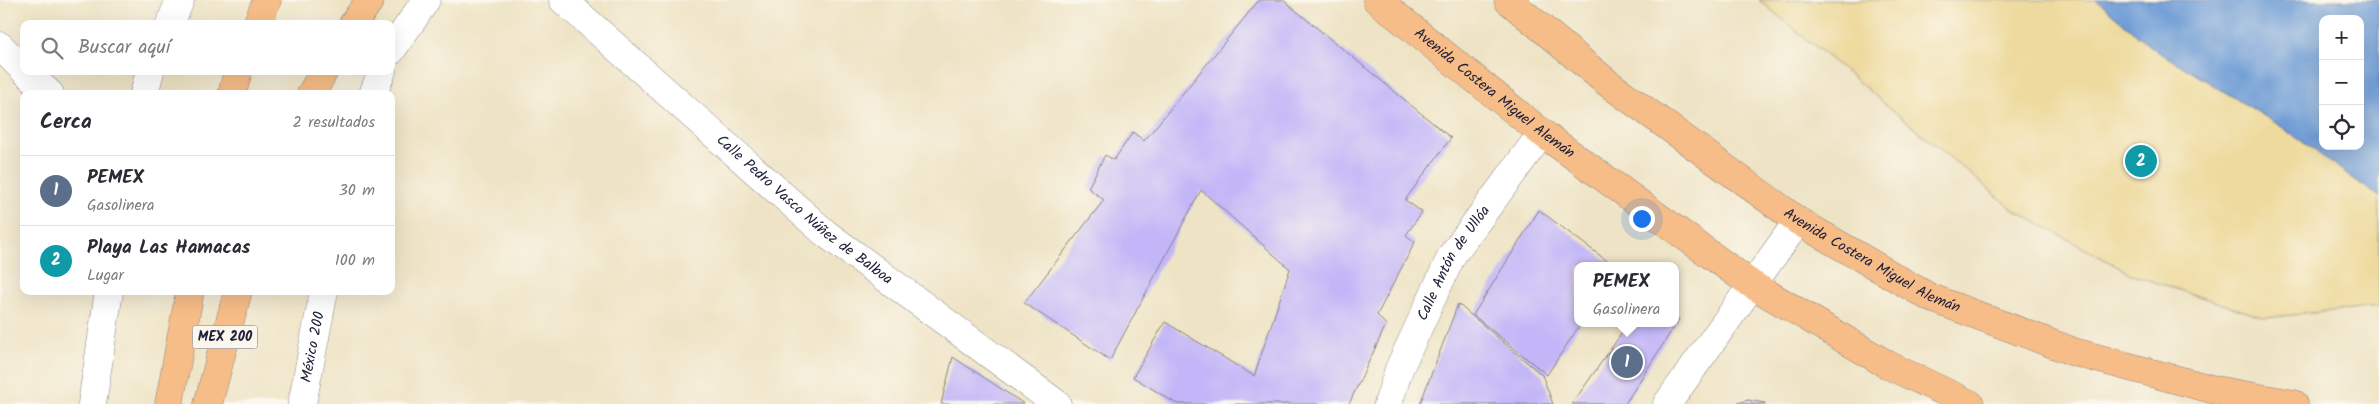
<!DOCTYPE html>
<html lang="es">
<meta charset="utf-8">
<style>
body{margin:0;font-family:Kalam,sans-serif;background:#f7f7f7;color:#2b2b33}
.controls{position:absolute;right:15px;top:15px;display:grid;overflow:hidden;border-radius:10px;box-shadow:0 5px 20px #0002}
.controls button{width:45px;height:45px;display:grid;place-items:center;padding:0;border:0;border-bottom:1px solid #e1e1e2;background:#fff;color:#2b2b33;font:25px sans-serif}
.you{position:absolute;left:1641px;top:218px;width:18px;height:18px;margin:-12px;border:4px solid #fff;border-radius:50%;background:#1a73e8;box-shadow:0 0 0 8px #1a73e833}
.badge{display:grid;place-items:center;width:32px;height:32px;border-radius:50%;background:#c8321e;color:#fff;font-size:16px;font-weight:700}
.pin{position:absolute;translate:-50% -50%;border:2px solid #fff;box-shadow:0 1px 5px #0006}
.popup{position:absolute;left:1574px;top:262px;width:105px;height:65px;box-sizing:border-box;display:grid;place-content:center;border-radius:10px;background:#fff;filter:drop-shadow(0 1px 4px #0005);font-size:16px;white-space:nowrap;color:#7c7c81}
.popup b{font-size:19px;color:#2b2b33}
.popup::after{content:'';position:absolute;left:50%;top:100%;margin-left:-10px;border:10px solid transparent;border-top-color:#fff}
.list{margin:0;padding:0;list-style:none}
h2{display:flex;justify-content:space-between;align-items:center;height:65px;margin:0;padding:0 20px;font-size:21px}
h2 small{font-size:16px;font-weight:400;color:#7c7c81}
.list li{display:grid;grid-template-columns:32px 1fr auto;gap:15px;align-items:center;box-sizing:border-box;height:70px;padding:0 20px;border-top:1px solid #e1e1e2}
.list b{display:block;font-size:19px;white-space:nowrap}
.list p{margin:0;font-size:16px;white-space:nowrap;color:#7c7c81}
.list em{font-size:16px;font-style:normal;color:#7c7c81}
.icon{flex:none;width:28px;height:28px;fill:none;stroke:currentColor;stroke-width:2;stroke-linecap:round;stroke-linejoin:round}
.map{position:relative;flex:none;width:2379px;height:404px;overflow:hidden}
.search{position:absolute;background:#fff;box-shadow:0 5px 20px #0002;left:20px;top:20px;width:375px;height:55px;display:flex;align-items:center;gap:12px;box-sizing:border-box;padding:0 18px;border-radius:10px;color:#7c7c81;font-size:19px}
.panel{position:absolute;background:#fff;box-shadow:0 5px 20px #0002;left:20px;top:90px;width:375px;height:205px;border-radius:10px}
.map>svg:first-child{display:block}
.sand{fill:#eeda9e;stroke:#887e6c}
.water{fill:#6e9cd6;stroke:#485f88;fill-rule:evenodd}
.building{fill:#c2b5f8}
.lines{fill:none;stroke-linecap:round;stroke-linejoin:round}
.minor-casing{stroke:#888280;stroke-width:29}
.tertiary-casing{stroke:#888280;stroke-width:29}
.primary-casing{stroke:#888280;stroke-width:29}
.minor{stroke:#fff;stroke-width:28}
.tertiary{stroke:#fff;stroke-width:28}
.primary{stroke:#f7bd88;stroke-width:28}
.labels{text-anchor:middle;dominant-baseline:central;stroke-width:4.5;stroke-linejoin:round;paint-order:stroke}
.shield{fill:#fbf7ec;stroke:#636270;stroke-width:1}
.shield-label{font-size:14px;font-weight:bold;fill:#22223b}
.street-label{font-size:15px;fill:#22223b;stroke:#fbf7ec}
</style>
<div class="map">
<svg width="2379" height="404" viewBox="0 0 2379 404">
<rect width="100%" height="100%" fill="#fbf7ec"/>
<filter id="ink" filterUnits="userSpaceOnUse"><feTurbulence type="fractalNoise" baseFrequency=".02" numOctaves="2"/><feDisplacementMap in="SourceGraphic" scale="10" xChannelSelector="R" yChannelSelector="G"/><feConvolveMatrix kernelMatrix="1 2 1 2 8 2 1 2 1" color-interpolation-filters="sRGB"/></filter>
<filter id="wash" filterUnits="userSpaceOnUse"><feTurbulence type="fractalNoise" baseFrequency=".0096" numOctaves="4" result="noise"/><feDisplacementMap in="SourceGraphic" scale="20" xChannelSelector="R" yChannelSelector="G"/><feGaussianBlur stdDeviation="1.12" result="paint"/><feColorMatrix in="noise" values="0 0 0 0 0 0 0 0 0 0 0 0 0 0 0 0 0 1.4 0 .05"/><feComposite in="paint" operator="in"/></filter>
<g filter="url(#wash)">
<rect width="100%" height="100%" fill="#eee3c4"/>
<path class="sand" d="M1759,0H2096L2154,49L2279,125L2379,197V306L2265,318L2133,275L2014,210Z"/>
<path class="water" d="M2096,0H2379V197L2279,125L2154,49ZM2323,19H2360V146H2323Z"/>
<g id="blocks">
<path class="building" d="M1259,0H1283L1451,138L1405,200L1422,212L1406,235L1415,242L1377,315L1386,325L1349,404H1177L1133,377L1165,322L1254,376L1290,269L1201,190L1110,360L1024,303L1104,200L1088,188L1105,155L1114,160L1133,132L1144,141Z
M1539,210L1614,266H1578V323H1581L1547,375L1473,315Z
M1458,304L1542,375L1553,404H1420Z
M1676,318L1679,319L1625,404H1572L1629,323H1676Z
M953,357L1024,404H941Z
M1748,400L1765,403V404H1735Z"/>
</g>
</g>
<g filter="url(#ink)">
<use href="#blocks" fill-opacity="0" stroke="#888280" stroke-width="1"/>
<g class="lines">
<defs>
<g id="minor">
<path id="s1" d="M563,0L825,233L1057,404"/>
<path d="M0,46L24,70"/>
<path d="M25,71L50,94"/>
<path id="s2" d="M1388,404L1399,369L1452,255L1542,133"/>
<path d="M1667,404L1798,221"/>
</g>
<g id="tertiary">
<path d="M170,24L180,0"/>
<path d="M391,51L426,0"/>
<path d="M144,94L150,71"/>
<path d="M373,94L382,71"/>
<path d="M92,404L109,291"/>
<path id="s3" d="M302,404L324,291"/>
</g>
<g id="primary">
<path id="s4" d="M1377,0L1542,133L1751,284L1888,365L1970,404"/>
<path id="s5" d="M1508,0L1605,81L1798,221L1929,297L2074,352L2215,390L2294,404"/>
<path d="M257,24L267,0"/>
<path d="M353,24L370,0"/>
<path d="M232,94L238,71"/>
<path d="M311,94L324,71"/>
<path d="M169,404L190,291"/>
<path d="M208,404L238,291"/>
</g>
</defs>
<use href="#minor" class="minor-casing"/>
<use href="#tertiary" class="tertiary-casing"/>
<use href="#primary" class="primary-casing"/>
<use href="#minor" class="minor"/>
<use href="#tertiary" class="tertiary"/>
<use href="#primary" class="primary"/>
</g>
</g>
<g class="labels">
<rect class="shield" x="192.5" y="325.5" width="65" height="23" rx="4"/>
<g class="shield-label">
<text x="225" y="337">MEX 200</text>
</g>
<g class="street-label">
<text stroke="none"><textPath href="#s4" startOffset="150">Avenida Costera Miguel Alemán</textPath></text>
<text stroke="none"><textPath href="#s1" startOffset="320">Calle Pedro Vasco Núñez de Balboa</textPath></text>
<text stroke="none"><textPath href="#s5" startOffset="449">Avenida Costera Miguel Alemán</textPath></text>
<text stroke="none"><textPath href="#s2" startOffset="156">Calle Antón de Ullóa</textPath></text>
<text stroke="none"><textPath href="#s3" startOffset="58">México 200</textPath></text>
</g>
</g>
</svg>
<div class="controls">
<button>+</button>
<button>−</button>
<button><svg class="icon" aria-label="locate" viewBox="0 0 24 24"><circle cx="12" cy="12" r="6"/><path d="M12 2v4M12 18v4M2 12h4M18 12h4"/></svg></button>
</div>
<div class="you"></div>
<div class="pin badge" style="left:1627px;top:362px;background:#5c6f8a">1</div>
<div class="popup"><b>PEMEX</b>Gasolinera</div>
<div class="pin badge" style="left:2141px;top:161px;background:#0f9aa8">2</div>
<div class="search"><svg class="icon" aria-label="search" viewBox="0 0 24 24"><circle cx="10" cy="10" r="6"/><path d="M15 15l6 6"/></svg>Buscar aquí</div>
<section class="panel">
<h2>Cerca<small>2 resultados</small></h2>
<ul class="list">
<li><span class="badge" style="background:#5c6f8a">1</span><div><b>PEMEX</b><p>Gasolinera</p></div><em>30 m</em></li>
<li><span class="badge" style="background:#0f9aa8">2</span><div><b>Playa Las Hamacas</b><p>Lugar</p></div><em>100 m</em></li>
</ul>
</section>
</div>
